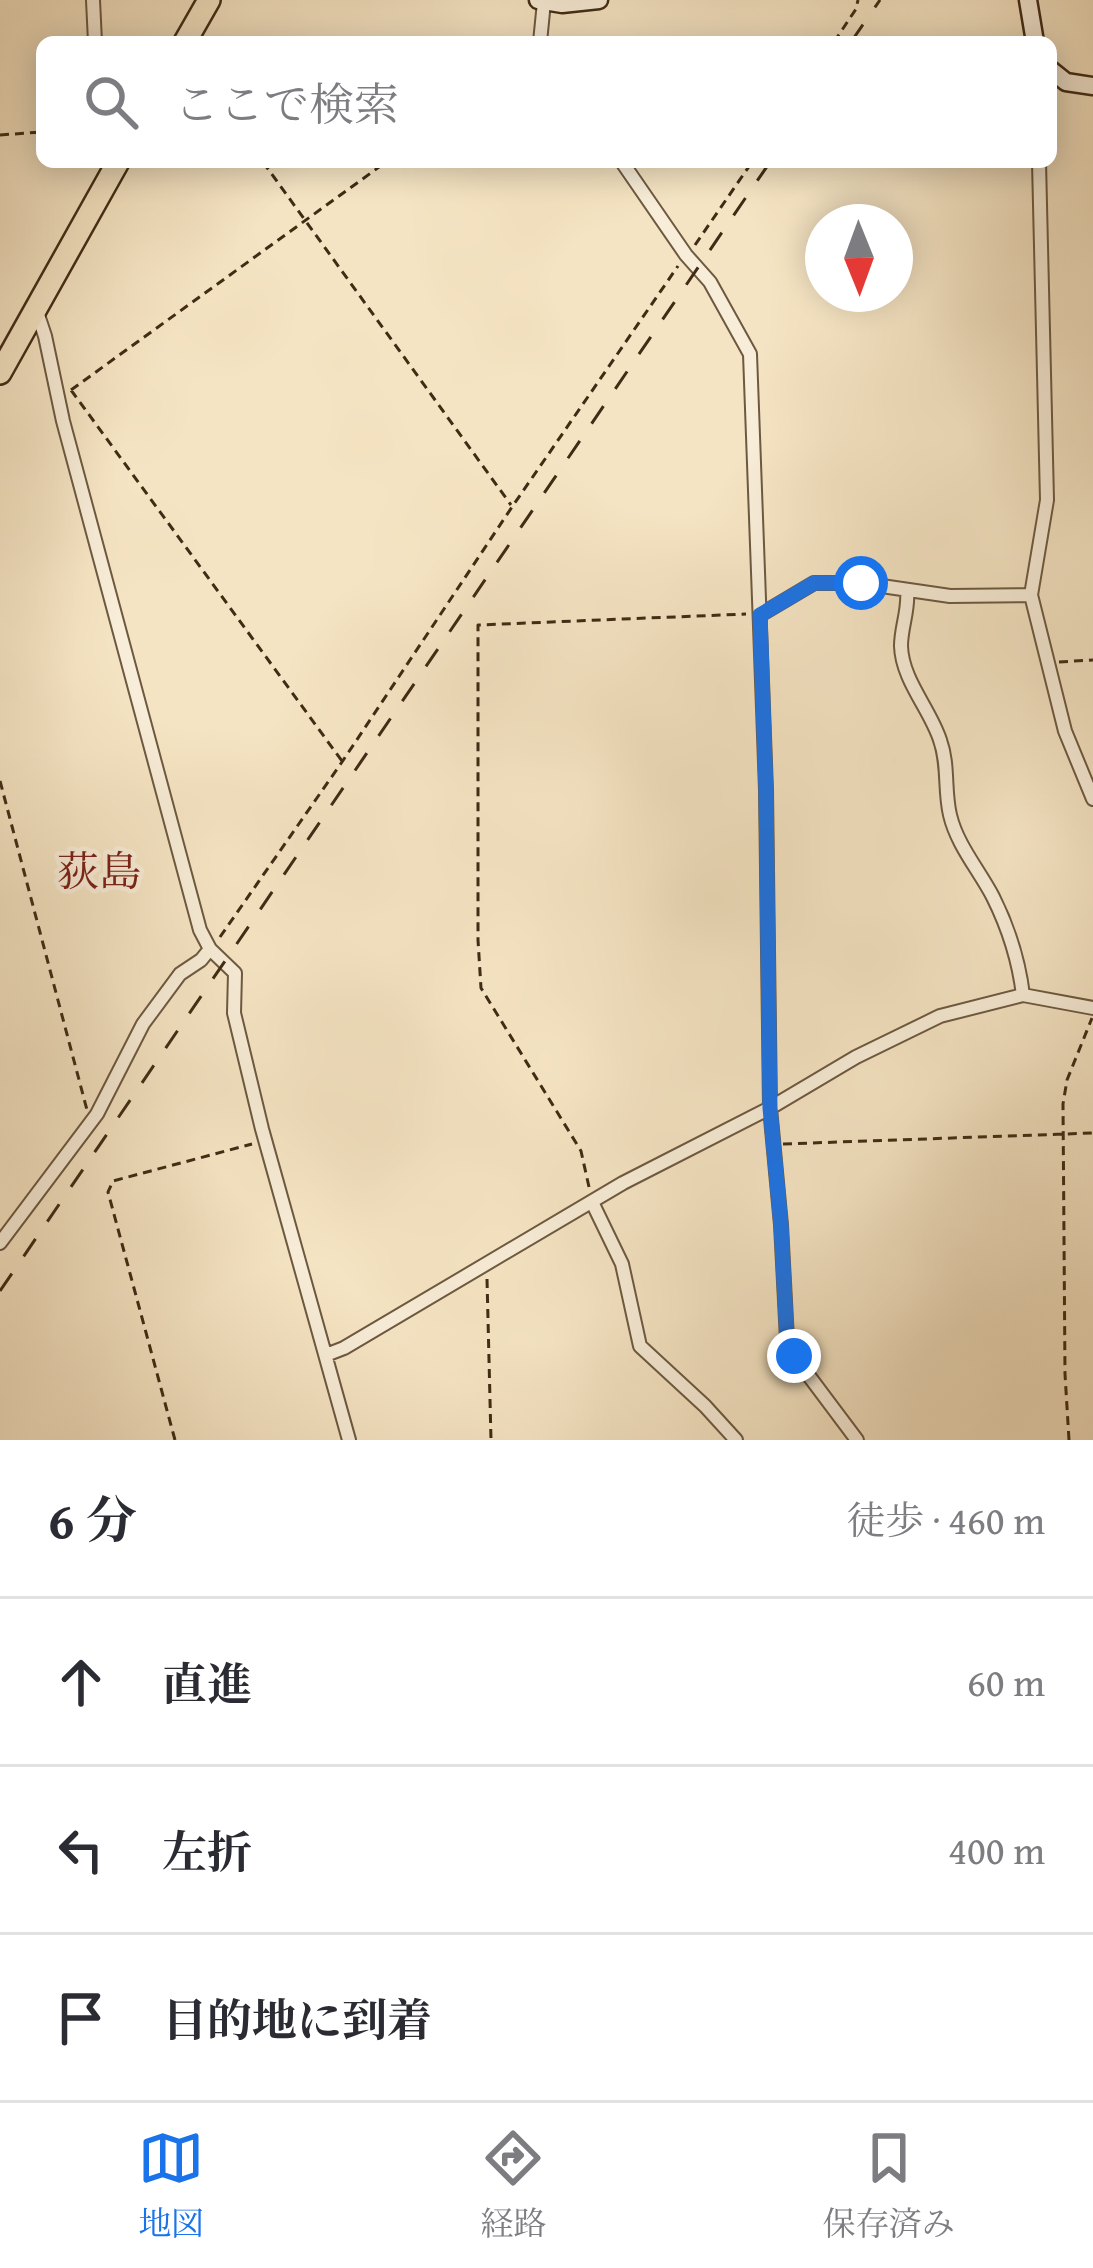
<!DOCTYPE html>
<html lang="ja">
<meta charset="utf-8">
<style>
body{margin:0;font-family:"Gentium Book Plus","Noto Serif JP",serif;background:#f2f2f3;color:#2b2b33}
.compass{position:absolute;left:805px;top:204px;width:108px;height:108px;border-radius:50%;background:#fff;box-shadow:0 6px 30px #0003;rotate:179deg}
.stop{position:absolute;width:36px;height:36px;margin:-27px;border:9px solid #1a73e8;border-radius:50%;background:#fff}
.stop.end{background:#1a73e8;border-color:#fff;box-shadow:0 3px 12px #0008}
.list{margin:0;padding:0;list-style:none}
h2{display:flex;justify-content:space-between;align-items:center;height:156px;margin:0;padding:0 48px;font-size:51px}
h2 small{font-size:39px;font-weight:400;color:#7c7c81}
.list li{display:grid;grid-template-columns:78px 1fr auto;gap:36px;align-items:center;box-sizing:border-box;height:168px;padding:0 48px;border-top:3px solid #e1e1e2}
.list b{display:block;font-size:45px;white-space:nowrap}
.list em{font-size:39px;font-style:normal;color:#7c7c81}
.icon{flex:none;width:66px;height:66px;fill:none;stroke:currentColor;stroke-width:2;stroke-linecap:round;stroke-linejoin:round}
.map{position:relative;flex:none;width:1093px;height:1440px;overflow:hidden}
.search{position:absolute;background:#fff;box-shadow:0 6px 30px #0003;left:36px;right:36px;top:36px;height:132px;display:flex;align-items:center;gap:30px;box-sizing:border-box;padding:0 42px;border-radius:18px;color:#7c7c81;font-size:45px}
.sheet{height:660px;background:#fff}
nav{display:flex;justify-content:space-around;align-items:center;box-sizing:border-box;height:168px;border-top:3px solid #e1e1e2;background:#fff;font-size:33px;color:#7c7c81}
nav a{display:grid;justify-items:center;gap:6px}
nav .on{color:#1a73e8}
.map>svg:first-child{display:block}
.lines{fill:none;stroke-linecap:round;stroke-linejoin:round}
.street-casing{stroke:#6d5940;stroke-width:16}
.secondary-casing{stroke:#402b15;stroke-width:21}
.highway-casing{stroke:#402b15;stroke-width:26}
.path{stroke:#402b15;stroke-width:3;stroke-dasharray:9 6;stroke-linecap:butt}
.street{stroke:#f8edd8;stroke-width:12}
.secondary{stroke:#f8edd8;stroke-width:16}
.highway{stroke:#f5e4c3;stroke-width:21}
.rail{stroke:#402b15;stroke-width:3;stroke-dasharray:21 21;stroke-linecap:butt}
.route{stroke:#1a73e8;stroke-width:15}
.labels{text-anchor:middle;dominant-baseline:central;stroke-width:9;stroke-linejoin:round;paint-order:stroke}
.neighbourhood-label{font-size:42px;fill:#7a1f14;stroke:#f8edd8}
</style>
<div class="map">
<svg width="1093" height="1440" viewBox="0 0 1093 1440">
<rect width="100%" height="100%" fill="#f5e4c3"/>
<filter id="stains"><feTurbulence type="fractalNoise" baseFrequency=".00167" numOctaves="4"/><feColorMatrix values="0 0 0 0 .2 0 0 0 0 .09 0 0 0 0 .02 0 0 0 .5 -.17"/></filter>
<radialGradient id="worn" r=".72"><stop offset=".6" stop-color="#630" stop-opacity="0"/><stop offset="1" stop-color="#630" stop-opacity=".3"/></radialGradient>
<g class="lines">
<defs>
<path id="street" d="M93,0L95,42
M540,42L544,2
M622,162L686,255L710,282L750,354L766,790L770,1108L781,1225L787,1339L794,1356L857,1440
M1039,162L1047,500L1031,595L1065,731L1093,799
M36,309L45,336L63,421L200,930L210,949L235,973L234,1013L262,1129L349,1440
M907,591C909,610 901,627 901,646C902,680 930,709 940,740C949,765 944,790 950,815C957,845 979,870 993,897C1008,927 1019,962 1023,995
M760,615L814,583H861L950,596L1031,595
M592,1202L622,1264L640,1346L705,1406L736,1440
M0,1243L97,1114L143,1024L180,974L201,960L210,949
M326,1355L344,1348L623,1183L770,1108L856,1057L940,1016L1023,995L1093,1008"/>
<path id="secondary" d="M538,0L562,4L599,0
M1028,0L1035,42
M1051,70L1066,82L1093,86"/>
<path id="highway" d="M185,42L209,0
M0,373L118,162"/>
</defs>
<use href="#street" class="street-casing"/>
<use href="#secondary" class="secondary-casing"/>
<use href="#highway" class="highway-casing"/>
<path class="path" d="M834,42L856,9L858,0
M0,135L42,132
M263,162L511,505
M695,245L752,162
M71,390L342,761
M71,390L386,162
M1059,662L1093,660
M0,781L87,1110
M220,937L342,762L512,507L678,266
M783,1144L1093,1133
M589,1187L581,1151L481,988L478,940V625L746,614
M487,1279L491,1440
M175,1440L108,1192L113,1181L252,1144
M1069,1440L1065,1374L1063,1104L1067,1080L1092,1018"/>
<use href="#street" class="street"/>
<use href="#secondary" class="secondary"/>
<use href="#highway" class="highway"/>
<path class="rail" d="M851,42L880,0
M0,1291L770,162"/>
</g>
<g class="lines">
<path class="route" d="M794,1356L787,1339L781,1225L770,1108L766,790L760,615L814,583H861"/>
</g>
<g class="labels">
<g class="neighbourhood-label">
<text x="99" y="870">荻島</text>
</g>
</g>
<rect width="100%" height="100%" filter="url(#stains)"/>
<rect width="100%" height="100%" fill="url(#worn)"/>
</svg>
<svg class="compass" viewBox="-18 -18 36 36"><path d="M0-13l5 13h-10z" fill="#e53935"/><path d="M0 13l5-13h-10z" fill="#7c7c81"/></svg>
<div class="stop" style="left:861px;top:583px"></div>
<div class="stop end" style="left:794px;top:1356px"></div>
<div class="search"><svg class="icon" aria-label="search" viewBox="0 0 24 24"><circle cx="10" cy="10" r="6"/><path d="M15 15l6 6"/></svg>ここで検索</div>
</div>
<section class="sheet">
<h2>6 分<small>徒歩 · 460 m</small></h2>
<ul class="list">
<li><svg class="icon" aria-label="ahead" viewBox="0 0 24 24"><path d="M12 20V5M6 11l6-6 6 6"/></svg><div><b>直進</b></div><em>60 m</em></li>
<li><svg class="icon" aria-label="left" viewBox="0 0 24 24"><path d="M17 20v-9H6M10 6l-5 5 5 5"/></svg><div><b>左折</b></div><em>400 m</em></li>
<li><svg class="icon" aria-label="arrive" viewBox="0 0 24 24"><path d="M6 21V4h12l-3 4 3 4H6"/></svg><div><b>目的地に到着</b></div></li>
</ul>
</section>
<nav>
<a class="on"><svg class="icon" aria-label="map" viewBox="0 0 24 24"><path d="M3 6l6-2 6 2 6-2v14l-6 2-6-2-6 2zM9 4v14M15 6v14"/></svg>地図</a>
<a><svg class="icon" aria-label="directions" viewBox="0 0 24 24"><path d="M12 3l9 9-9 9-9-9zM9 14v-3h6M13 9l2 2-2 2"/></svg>経路</a>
<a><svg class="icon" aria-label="saved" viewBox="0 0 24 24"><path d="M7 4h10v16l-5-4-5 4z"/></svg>保存済み</a>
</nav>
